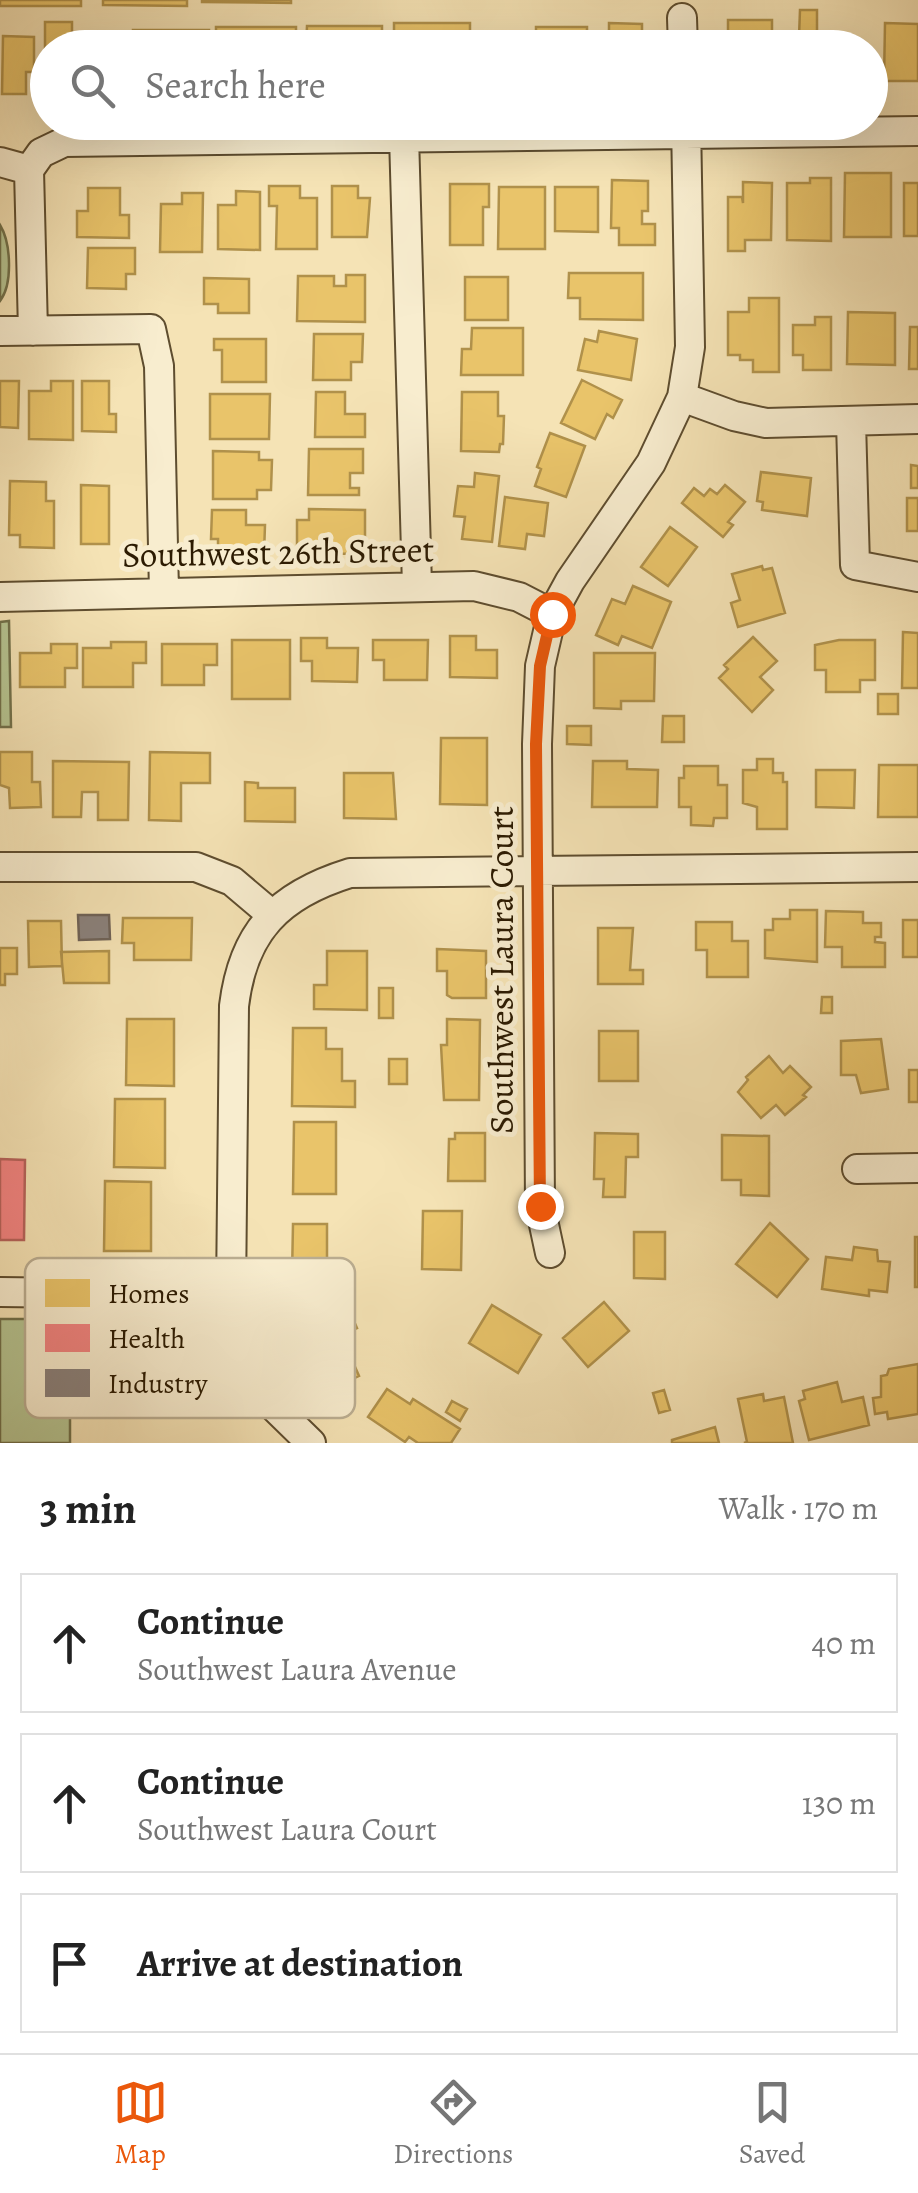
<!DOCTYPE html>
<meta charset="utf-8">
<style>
body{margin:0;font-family:Alegreya,serif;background:#f2f2f2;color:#222}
.stop{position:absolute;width:30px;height:30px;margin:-22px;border:8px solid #ea580c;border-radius:50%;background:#fff}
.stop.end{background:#ea580c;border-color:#fff;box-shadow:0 2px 10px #0008}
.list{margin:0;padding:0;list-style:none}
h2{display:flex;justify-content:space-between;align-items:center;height:130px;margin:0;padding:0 40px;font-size:42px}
h2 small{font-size:32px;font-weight:400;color:#767676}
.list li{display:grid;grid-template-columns:65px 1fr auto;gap:30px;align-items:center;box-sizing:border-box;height:140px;margin:0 20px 20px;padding:0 20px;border:2px solid #e0e0e0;border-radius:0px}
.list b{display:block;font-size:38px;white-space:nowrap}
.list p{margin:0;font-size:32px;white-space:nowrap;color:#767676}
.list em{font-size:32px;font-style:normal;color:#767676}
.icon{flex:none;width:55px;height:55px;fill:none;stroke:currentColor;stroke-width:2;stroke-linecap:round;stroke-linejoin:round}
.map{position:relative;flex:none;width:918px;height:1443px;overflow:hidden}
.search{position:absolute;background:#fff;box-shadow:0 10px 40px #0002;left:30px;right:30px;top:30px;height:110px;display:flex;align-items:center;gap:25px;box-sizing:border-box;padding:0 35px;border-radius:55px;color:#767676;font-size:38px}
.sheet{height:610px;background:#fff}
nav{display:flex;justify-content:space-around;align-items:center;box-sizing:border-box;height:140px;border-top:2px solid #e0e0e0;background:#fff;font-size:28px;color:#767676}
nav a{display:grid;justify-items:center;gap:5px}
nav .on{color:#ea580c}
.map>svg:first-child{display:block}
.green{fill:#b6c592;stroke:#71704a;stroke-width:2.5}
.homes{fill:#e9c46a;stroke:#b0914b;stroke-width:2.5}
.health{fill:#f28482;stroke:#b7645c;stroke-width:2.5}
.industry{fill:#8a817c;stroke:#6e6257;stroke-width:2.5}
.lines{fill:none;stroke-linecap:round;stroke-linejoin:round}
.street-casing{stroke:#5e4d2f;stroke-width:32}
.street{stroke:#f8edcf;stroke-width:28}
.route{stroke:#ea580c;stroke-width:12}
.labels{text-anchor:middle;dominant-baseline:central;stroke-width:10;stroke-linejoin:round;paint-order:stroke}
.street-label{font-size:35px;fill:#2c1b02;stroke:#f8edcf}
.key{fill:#f8edcf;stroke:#bbae92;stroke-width:2.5}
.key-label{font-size:28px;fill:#2c1b02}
</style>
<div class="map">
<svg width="918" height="1443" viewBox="0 0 918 1443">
<rect width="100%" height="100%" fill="#f5e3b5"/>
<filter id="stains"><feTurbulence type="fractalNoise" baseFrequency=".002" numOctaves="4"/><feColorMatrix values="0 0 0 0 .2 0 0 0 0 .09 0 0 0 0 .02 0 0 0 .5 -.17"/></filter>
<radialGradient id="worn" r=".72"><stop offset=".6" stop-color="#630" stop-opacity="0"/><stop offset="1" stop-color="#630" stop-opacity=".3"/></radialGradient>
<path class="green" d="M0,225C11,243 13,284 0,301Z
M9,621L11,727H0V622Z
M0,1319H70V1443H0Z"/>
<path class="homes" d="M0,0H81V6H0Z
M103,0H187V6L103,5Z
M202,0H291V3L202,2Z
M800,10H817V38L799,37Z
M728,20H772V48H728Z
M45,22H72V48H48V84H45Z
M394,23H470V48H394Z
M609,23L642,24V48H609Z
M885,23L918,24V81H884Z
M307,26H382V48H306Z
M216,27H296V48H216Z
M536,27H587V48H536Z
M133,30H209V48H133Z
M479,34H522V48H479Z
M3,36L34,37V72H26V94H2Z
M821,38H853V48H821Z
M845,173H891V237H844Z
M810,178H831V241L787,240V183H810Z
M612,180L648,181V211H642V224H655V245H619V228H611Z
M743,182L772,183L771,240H745V251H728V197H742L743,203Z
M904,183H918V236H904Z
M450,184H489V207H483V245H450Z
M269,186H300V198H317V249H276L277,206H269Z
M332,186H358V198H370L367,237H332Z
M499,187H545V249H498Z
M555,187H598V232L555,231Z
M88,188H120V215H129V238L77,237V211H88Z
M236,191L260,192V250L218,249V205H236Z
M182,193H203L202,252H160L161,204H182Z
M88,248H135V274H126V289L87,288Z
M569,273H643V320L580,319V298H568Z
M346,275H365V322L297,321L298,276H334V286H346Z
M465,277H508V320H465Z
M204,278L249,279V313H218V304H204Z
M749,298H779V372H753V360H740V355H728V312H749Z
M848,312L895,313V365L847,364Z
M815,317H831V370H803V355H793V325H815Z
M910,327H918V369H909Z
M472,328H523V375H461L462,349H471Z
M599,331L637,339L631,380L578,370L585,339L597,342Z
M314,334H363L362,362H351V380H313Z
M214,339H266V382H222V350H214Z
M582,380L622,400L613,418L607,414L595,439L561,423Z
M0,381H19L18,428L0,427Z
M51,381H73V440L29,439V391H51Z
M82,381H109V414H116V432L82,431Z
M316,392H345V414H365V437H315Z
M462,392H498V416H504L503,444H500L499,452L461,451Z
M210,394H270L269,439H210Z
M550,433L585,446L566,497L535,486L541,469L537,467Z
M309,449H363V473H350V488H359V495H308Z
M213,451L259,452V460H272L271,490H257V499H213Z
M911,465L918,466V488H911Z
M761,472L811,478L807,516L762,510L763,502L757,501Z
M475,473L499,476L492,542L462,539L465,517L454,516L458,486L474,487Z
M10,481L46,482V501H54V548L20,547V535H9Z
M81,485L109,486V544H81Z
M725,485L745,502L728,522L733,525L723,537L682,503L694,488L704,496L710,489L717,494Z
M505,497L548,503L544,536L527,534L525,549L499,546Z
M907,498H918V531H907Z
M309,509L365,510V542H359V554L297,553V520H309Z
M212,510H246V525H265L264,554H218V539H211Z
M670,527L697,547L668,586L641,567Z
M762,566L763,570L772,568L785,613L738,627L731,603L740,600L732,574Z
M633,586L671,602L652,648L622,636L618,645L596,635L612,599L625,604Z
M903,632L918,633V688H902Z
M450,636H476V650H497V678L450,677Z
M753,637L777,661L760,677L773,690L752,712L719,678L728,669L724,665Z
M301,638H327V648H358L357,682L312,681V661H301Z
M232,640H290V699H232Z
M373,640H428L427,680H384V660H373Z
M839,640H875V680H860V692H826V670H815V645Z
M111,642H146V663H133V687H83V648H111Z
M51,644H77V668H65V687H20V653H51Z
M162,644H217V665H204V685H162Z
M594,653H655L654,701H621V709L594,708Z
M878,694H898V714H878Z
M663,716H684V742H662Z
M567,726H591V745L567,744Z
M441,738H487V805L440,804Z
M0,752H32V782H40L41,807L10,808L9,788L0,785Z
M150,752L210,753V783H181V821L149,820Z
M757,759H773V773H783V782H787V829H757V807L743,803V770H757Z
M53,761L129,762L128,820H98V792H82L81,817H53Z
M593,761H627V769L658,770L657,807H592Z
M879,765H918V817H878Z
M684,766H718V785H727V818H714L713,826L691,825V807H679V778H684Z
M816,770H855L854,808L816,807Z
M344,773H393L396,819L344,818Z
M245,782L258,783V788H295V822L245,821Z
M790,910H817V962L765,958V930H773V919H790Z
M826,911L863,912V923H881V937H875V942L885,943V967H842V947H825Z
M123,918H192L191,960H134V943H122Z
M903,920H918V957H903Z
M28,921H61L62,966L29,967Z
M696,922H732V941H748V977H707V950H696Z
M598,928H633L630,970H643V984H598Z
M0,948H17V974H5V985H0Z
M437,949L486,951V998H452L447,995V971H437Z
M109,951V983H64L61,952Z
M327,951H367V1010L314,1009V985H327Z
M379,988H393V1018H379Z
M822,997H832V1013H821Z
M127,1019H174V1086L126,1085Z
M447,1019L480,1020L479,1100H444L441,1045H447Z
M293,1028H326V1049H342V1081H355V1107L292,1106Z
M599,1031H638V1081H599Z
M881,1039L888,1089L861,1093L856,1075H841V1041Z
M769,1056L783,1073L790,1066L811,1087L803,1095L806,1097L785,1115L776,1105L761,1118L738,1092L748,1080L746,1077Z
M389,1059H407V1084H389Z
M909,1070H918V1102H909Z
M115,1099H165V1168L114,1167Z
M294,1122H336V1194H293Z
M455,1133H485V1181H448L449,1139H455Z
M595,1133L638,1134V1157H626L625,1197H603L604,1179H594Z
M722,1135L769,1136V1196L741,1195V1180H722Z
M105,1181L151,1182V1251H104Z
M423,1211H462L461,1270L422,1269Z
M770,1223L808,1259L777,1297L736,1264Z
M293,1224H327V1278L292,1275Z
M634,1232H665V1279L634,1278Z
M915,1237H918V1287H915Z
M854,1247L877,1250L878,1261L890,1262L887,1292L869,1290V1296L822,1289L826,1257L852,1260Z
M604,1302L629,1331L588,1367L563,1338Z
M347,1305L357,1328L341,1335L359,1376L331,1389L302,1323Z
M492,1305L541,1335L518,1373L469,1343Z
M918,1364V1414L888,1419L887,1412L875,1414L873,1398L881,1397V1376L887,1375L889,1369Z
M837,1382L842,1402L863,1397L869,1425L809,1440L799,1401L805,1399L803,1391Z
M387,1389L410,1404L413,1399L460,1429L451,1443H418L409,1437L405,1442L368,1417Z
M664,1390L670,1410L659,1413L653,1393Z
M763,1394L764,1401L784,1397L793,1443H744L747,1442L738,1399Z
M452,1401L467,1409L460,1421L446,1412Z
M715,1427L719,1443H672V1440Z"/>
<path class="health" d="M0,1159L25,1160L24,1240H0Z"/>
<path class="industry" d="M78,915H109L110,939L79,940Z"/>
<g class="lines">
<defs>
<path id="street" d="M682,18L683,48
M404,136L417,586
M0,162L29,170L41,153L64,142L918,131
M29,170L33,331
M0,331L151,329L159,366L164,592
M682,397L734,416L766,423L918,419
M851,422L855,565L918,577
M0,597L474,586L519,597L552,614
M0,867H196L232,881L271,914
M857,1169L918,1168
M550,1253L540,1206L537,744L540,666L552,614L570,581L651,463L682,397L690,347L686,122
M0,1292L231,1295
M311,1443L266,1399L250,1377L239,1351L234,1328L231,1295L234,1006C243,931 279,895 350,873L918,867"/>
</defs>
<use href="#street" class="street-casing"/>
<use href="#street" class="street"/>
</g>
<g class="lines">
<path class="route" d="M540,1206L536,744L540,666L552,614"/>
</g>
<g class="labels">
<g class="street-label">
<text transform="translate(278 552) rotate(-1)">Southwest 26th Street</text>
<text transform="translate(501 970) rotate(-90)">Southwest Laura Court</text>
</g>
</g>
<rect x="25" y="1258" width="330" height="160" rx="15" class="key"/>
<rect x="45" y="1279" width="45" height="28" fill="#e9c46a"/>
<rect x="45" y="1324" width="45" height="28" fill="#f28482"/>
<rect x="45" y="1369" width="45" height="28" fill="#8a817c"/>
<g class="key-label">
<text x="108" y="1303">Homes</text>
<text x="108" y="1348">Health</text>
<text x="108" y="1393">Industry</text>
</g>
<rect width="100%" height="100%" filter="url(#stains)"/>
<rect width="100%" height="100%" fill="url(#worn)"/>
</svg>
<div class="stop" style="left:552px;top:614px"></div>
<div class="stop end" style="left:540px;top:1206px"></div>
<div class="search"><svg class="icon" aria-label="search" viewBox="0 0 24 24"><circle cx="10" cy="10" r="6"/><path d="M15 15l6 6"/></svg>Search here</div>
</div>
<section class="sheet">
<h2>3 min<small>Walk · 170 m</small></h2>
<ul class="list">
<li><svg class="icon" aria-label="ahead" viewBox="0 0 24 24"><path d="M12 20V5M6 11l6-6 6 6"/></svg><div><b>Continue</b><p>Southwest Laura Avenue</p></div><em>40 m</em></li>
<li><svg class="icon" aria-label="ahead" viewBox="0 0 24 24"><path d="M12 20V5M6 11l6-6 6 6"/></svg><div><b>Continue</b><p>Southwest Laura Court</p></div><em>130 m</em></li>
<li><svg class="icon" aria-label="arrive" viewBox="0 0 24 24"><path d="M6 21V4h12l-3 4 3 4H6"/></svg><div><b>Arrive at destination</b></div></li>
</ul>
</section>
<nav>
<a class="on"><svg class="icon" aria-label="map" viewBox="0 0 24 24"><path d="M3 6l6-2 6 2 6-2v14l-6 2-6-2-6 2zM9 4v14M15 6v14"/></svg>Map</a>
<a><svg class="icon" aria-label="directions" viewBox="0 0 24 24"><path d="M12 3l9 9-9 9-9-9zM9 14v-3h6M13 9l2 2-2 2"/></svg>Directions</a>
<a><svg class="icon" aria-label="saved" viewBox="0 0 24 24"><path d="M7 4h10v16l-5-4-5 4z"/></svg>Saved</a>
</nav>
